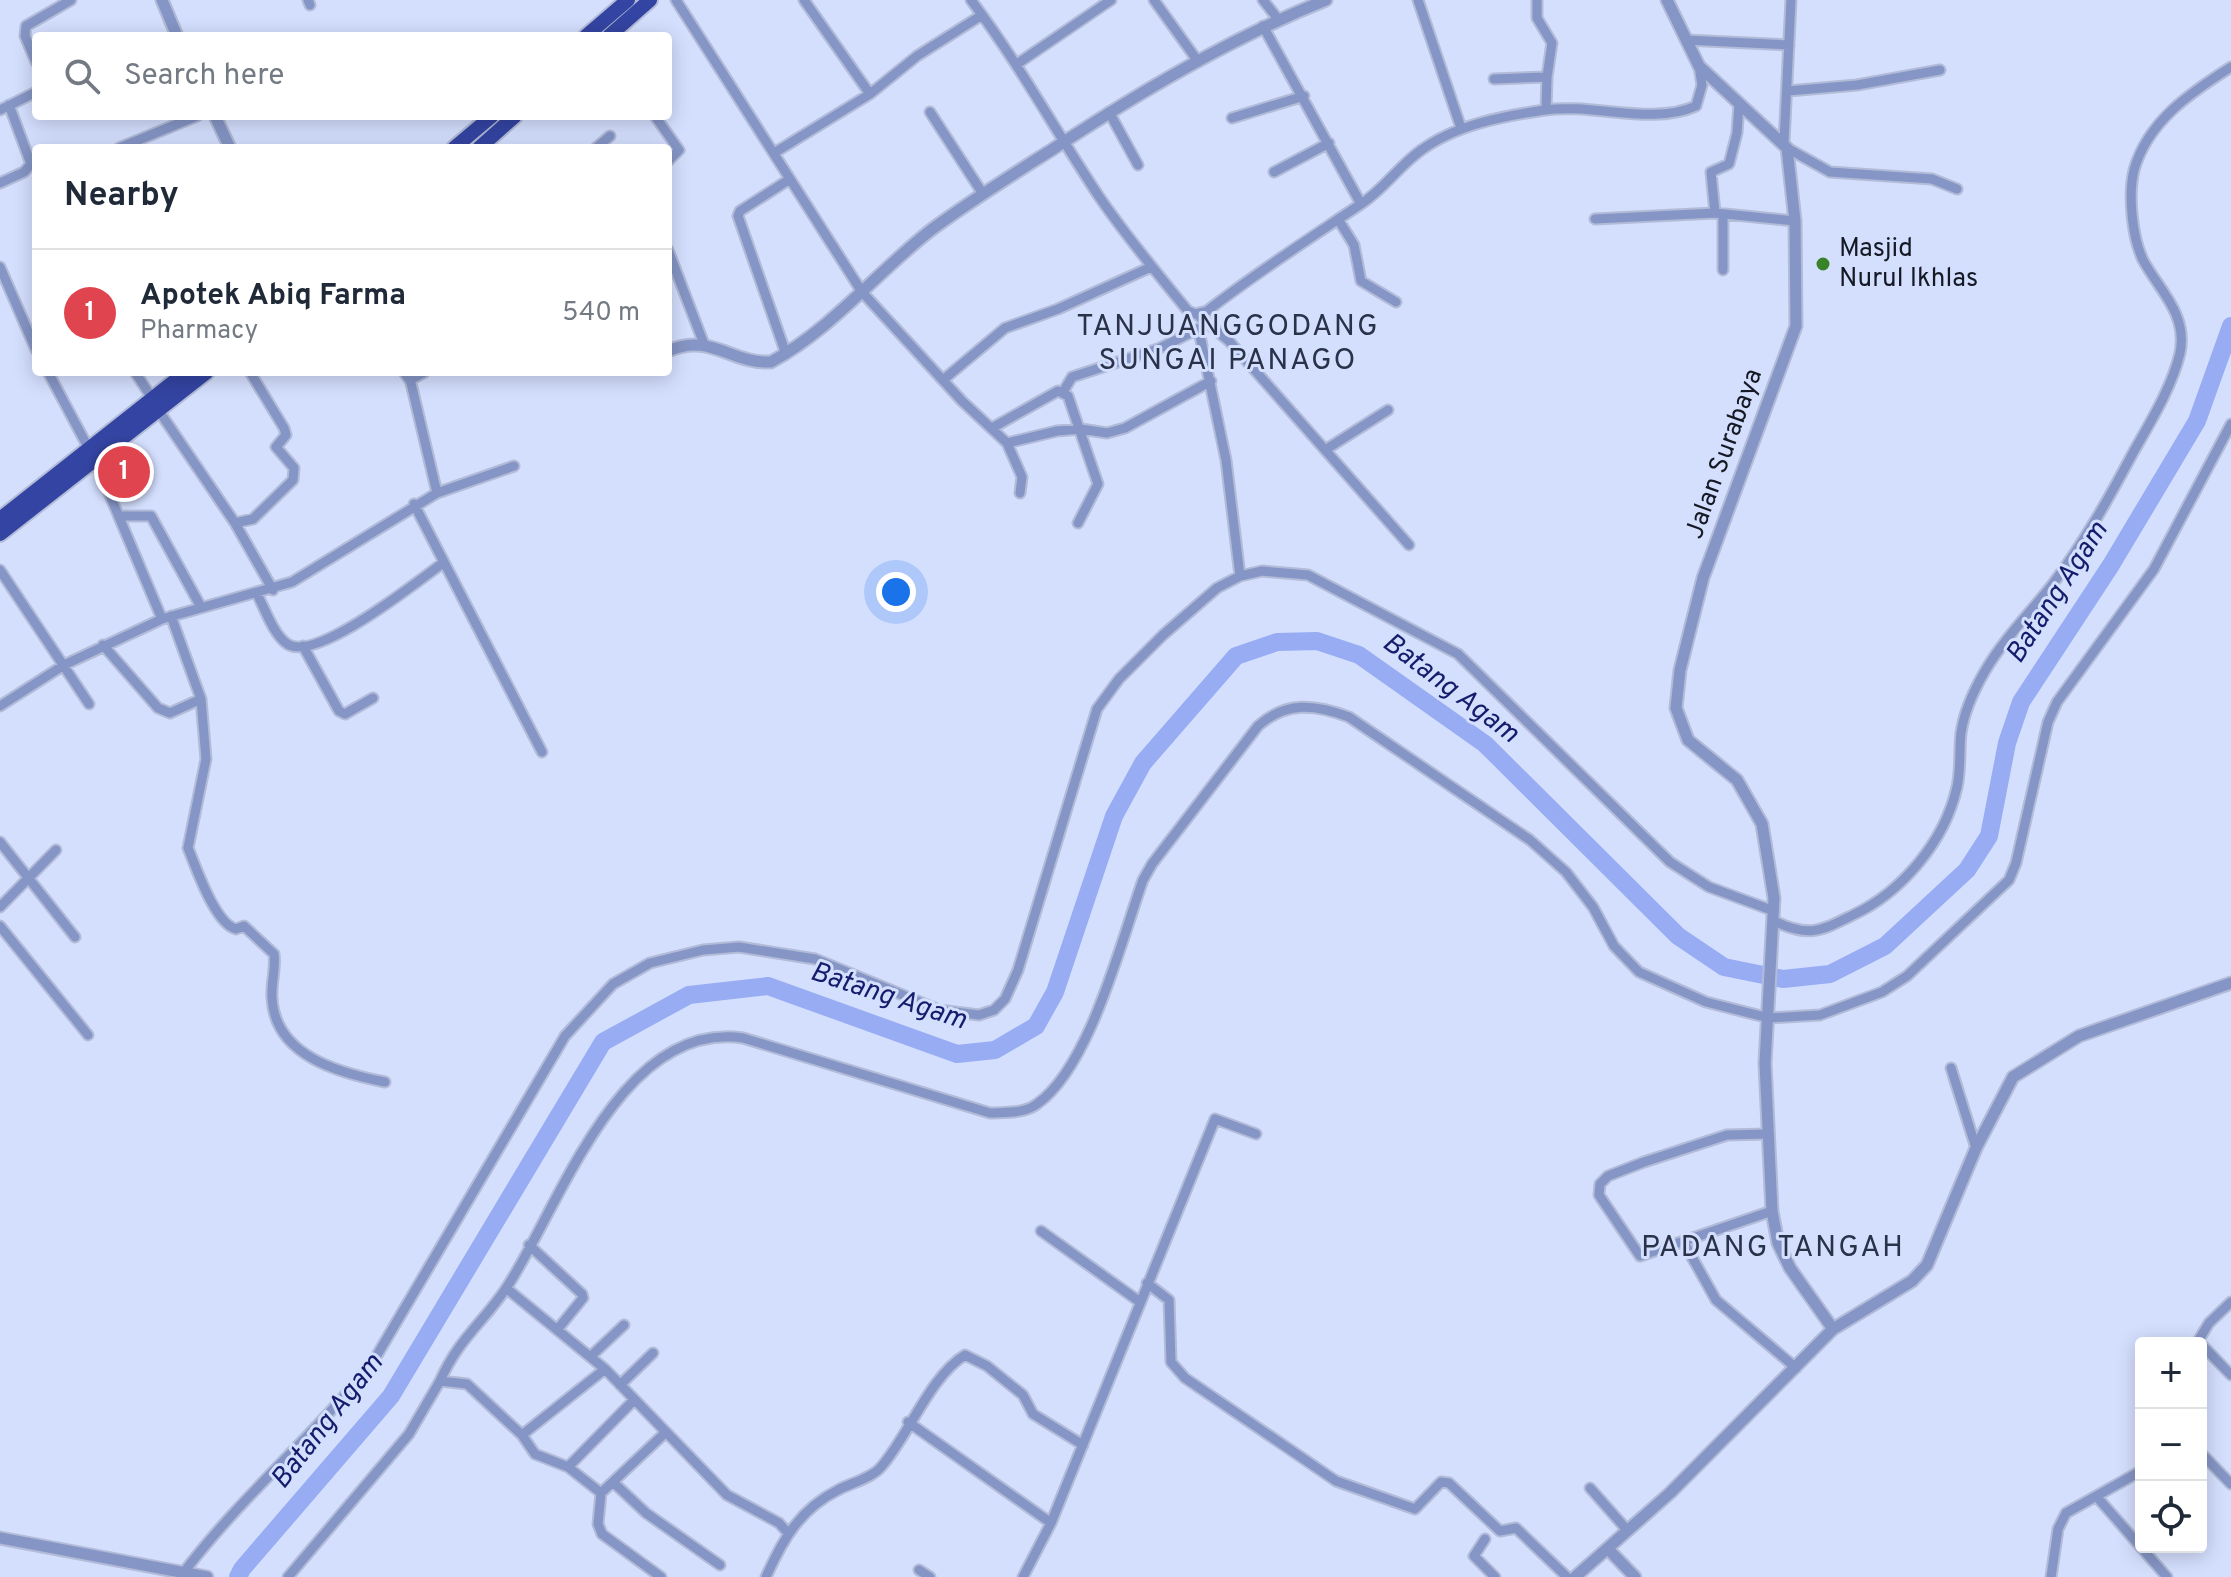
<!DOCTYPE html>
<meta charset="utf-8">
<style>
body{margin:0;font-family:Overpass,sans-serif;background:#f2f2f3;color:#1f2937}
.controls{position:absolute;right:24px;bottom:24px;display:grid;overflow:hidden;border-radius:8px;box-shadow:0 4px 20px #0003}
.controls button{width:72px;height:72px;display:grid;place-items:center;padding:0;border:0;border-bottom:2px solid #e0e1e3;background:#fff;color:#1f2937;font:40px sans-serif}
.you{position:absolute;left:896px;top:592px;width:28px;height:28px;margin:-20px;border:6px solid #fff;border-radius:50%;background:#1a73e8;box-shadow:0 0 0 12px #1a73e833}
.badge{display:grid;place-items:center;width:52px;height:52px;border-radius:50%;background:#0b8043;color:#fff;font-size:26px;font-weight:700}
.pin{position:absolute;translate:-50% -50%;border:4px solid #fff;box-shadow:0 2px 8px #0006}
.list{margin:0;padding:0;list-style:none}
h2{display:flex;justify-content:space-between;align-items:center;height:104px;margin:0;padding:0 32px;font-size:34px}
h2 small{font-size:26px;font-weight:400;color:#747a83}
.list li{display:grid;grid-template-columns:52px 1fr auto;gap:24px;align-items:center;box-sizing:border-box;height:128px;padding:0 32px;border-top:2px solid #e0e1e3}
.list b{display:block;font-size:30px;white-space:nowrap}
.list p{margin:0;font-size:26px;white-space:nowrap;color:#747a83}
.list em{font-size:26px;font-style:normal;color:#747a83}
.icon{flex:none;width:44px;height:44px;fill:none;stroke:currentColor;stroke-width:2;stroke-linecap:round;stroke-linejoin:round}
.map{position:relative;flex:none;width:2231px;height:1577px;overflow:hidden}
.search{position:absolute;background:#fff;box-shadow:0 4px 20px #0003;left:32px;top:32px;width:640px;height:88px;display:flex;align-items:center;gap:20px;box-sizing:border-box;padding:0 28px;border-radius:8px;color:#747a83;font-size:30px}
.panel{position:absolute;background:#fff;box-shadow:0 4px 20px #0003;left:32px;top:144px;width:640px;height:232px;border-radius:8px}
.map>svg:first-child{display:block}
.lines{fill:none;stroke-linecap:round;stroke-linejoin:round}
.river{stroke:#97acf3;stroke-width:18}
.minor-casing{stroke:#b2bbd7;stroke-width:13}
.tertiary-casing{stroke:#b2bbd7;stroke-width:15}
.trunk-casing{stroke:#b2bbd7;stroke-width:18}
.minor{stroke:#8595c5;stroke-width:9}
.tertiary{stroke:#8595c5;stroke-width:11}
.trunk{stroke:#3444a2;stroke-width:14}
.poi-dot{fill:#388229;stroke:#d4dffe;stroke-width:3}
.labels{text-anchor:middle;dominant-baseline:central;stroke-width:6;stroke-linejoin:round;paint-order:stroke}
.poi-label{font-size:26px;fill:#151924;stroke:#d4dffe;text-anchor:start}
.street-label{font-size:26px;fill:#151924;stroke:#d4dffe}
.water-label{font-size:28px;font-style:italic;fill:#151c6b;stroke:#d4dffe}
.quarter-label{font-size:30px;letter-spacing:2px;fill:#2a324a;stroke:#d4dffe}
</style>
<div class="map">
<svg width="2231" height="1577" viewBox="0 0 2231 1577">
<rect width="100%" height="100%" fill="#d4dffe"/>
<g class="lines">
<path class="river" d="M238,1577L242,1569L391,1396L603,1042L689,995L768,986L957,1054L995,1050L1036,1026L1055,992L1114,816L1143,763L1236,656L1277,642L1317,641L1359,655L1485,744L1678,936L1724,967L1783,979L1830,974L1885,946L1967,870L1989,836L2007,743L2021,702L2111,565L2197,421L2231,326"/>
<defs>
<path id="minor" d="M308,0L310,5
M676,0L862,292L962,401L1007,443L1022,477L1020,493
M804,0L870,94
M971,0C1018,62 1055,130 1098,195C1125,235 1157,273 1188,311L1195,314L1207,311C1257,272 1309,239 1361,204C1384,189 1398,167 1420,151C1455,125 1503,116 1545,110C1594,103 1651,126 1696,106L1702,85L1699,66
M1154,0L1197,60
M1263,0L1278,19
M1418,0L1461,128
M1537,0V18L1552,43L1547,77
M1263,26L1361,204
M1686,40L1789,45
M36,62L25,36L26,26L71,0
M1017,64L1111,0
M1494,79L1547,77L1546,109
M1788,91L1857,85L1940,70
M0,110L36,92
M930,112L983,194
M1109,112L1138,165
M655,116L679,150L668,161
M1232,118L1304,96
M1784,142L1791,0
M119,148L197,116
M596,148L610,136
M1787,148L1830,172L1932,179L1957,189
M774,153L870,94L917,56L982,15
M1274,172L1329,143
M0,183L24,172L31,164L9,105
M1715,213L1711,172L1729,164L1737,133L1739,104
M1723,214V270
M1338,219L1354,245L1361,281L1396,302
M1595,219L1715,213L1795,221
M668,250L704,344
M0,267L36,350
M1200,317L1229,341L1409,545
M1199,331L1226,460L1240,576
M786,354L738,216L740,211L790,179
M48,372L89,449
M135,372L152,398
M943,380L1005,328L1058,309L1151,267
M1063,392L1072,377L1158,349L1200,328
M159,411L235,523L273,590
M992,428L1058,391L1068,396L1098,484L1078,523
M1007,443L1057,431L1081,429L1107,433L1125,428L1211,381
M1325,450L1388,410
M95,460L162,619
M437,493L514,466
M414,504L542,752
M121,516H151L201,607
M235,523L253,519L293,480L294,468L276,447L286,435L284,428L250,372
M0,570L89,704
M257,594C265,609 273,633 286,643C313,666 419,580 443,563
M103,645L158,708L170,713L201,699L171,616
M303,646L339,711L345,714L373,698
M201,699L206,759L188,848C196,867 215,924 236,929L244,926L274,954C276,968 271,983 272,998C275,1056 339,1073 385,1082
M0,706L64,665L162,619L292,582L437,493L410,379
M0,842L75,937
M0,907L56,850
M1774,921C1810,938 1820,931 1853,915C1902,892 1945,841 1957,787C1961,770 1959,751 1961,733C1964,712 1974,690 1985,671C2003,640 2029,614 2052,585C2084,543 2109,498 2134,451C2151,421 2172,387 2180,353C2188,314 2159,290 2143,260C2132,237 2128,195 2134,170C2148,121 2190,93 2231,67
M0,926L88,1035
M1951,1068L1976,1148
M1766,1134L1727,1135L1644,1162L1608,1176L1600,1184L1599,1195L1640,1256L1772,1211
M1041,1231L1140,1302
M1683,1241L1716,1300L1796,1368
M529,1245L582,1294L583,1298L557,1330
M1147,1283L1169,1300L1171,1362L1185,1378L1336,1481L1415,1509L1441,1482L1449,1483L1500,1531L1516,1528L1567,1577
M506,1288L605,1369L727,1495L779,1523L788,1533
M2197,1343L2209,1323L2231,1302
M2201,1344L2231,1375
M590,1357L624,1325
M605,1369L522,1435L467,1384L440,1381C459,1338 483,1323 507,1287C560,1206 620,1020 743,1038L990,1113C1005,1112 1024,1114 1037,1104C1090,1067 1121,941 1143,880L1152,864L1258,726C1286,701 1315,704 1349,717L1530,840L1566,872L1593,907L1614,946L1639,972L1706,1002L1769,1018L1820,1015L1882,992L1907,976L2009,880L2016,863L2048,722L2057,702L2154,569L2231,424
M620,1385L653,1353
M908,1422L1051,1523
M522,1435L535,1454L568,1467L601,1493L598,1524L602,1534L661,1577
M2201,1453L2231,1484
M568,1467L634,1400
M613,1482L646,1513L720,1565
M1590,1488L1628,1531
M601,1493L665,1433
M2097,1497L2167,1577
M1485,1539L1474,1556L1495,1577
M919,1570L930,1577
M184,1572C241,1497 314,1436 373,1362L565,1036L613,984L650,963L703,950L739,947L815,959L939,1010L979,1015L994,1010L1005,999L1018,970L1097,709L1119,679L1163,635L1217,588L1240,576L1262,571L1308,575L1458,654L1670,862L1709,887L1774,911
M288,1577L409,1434L440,1381
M766,1577C783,1539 800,1509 838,1490C851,1483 872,1478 881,1467C908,1437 930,1376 965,1355L987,1366L1023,1395L1033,1414L1083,1445
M1023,1577L1051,1523L1215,1119L1256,1134
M2051,1577L2058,1529L2066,1513L2141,1471"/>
<path id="tertiary" d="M162,0L177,36
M1667,0L1699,66L1787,148L1795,221L1796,326L1703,578L1680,670L1676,708L1688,740L1737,780L1762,824L1774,898L1765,1063L1772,1211L1778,1243L1790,1268L1833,1329
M215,116L230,148
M668,351C710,332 731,364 771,362C832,329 877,272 931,230C970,201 1012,175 1053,149C1140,92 1229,39 1326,0
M405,372L410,379L423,372
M0,1538L207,1577
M1608,1549L1635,1577
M1575,1577L1670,1493L1833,1329L1912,1281L1927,1265L1976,1148L2013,1077L2079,1036L2231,983"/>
<path id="trunk" d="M586,36L628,0
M609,36L650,0
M454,148L492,116
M479,148L515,116
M0,519L186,372
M0,534L207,372"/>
</defs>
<use href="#minor" class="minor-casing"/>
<use href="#tertiary" class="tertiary-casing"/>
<use href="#trunk" class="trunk-casing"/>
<use href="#minor" class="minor"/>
<use href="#tertiary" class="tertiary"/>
<use href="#trunk" class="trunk"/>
</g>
<circle class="poi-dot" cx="1823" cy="264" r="8"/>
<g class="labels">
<g class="poi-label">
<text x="1839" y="249">Masjid<tspan x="1839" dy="30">Nurul Ikhlas</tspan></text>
</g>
<g class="street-label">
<text transform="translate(1725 454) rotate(-70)">Jalan Surabaya</text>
</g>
<g class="water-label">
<text transform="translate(2058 593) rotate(-57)">Batang Agam</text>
<text transform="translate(1450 689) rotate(37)">Batang Agam</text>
<text transform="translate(888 997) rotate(18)">Batang Agam</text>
<text transform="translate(328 1422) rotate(-52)">Batang Agam</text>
</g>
<g class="quarter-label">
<text x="1228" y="327">TANJUANGGODANG<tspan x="1228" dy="34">SUNGAI PANAGO</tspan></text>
<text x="1773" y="1248">PADANG TANGAH</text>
</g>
</g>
</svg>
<div class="controls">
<button>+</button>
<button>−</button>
<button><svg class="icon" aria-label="locate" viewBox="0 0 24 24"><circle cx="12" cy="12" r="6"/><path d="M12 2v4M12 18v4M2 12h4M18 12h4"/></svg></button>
</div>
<div class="you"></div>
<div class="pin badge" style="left:124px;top:472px;background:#e0444e">1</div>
<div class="search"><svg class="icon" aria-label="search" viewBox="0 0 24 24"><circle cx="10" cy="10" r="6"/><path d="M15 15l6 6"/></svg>Search here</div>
<section class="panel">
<h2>Nearby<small></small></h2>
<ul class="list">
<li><span class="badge" style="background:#e0444e">1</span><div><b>Apotek Abiq Farma</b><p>Pharmacy</p></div><em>540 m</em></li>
</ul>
</section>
</div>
